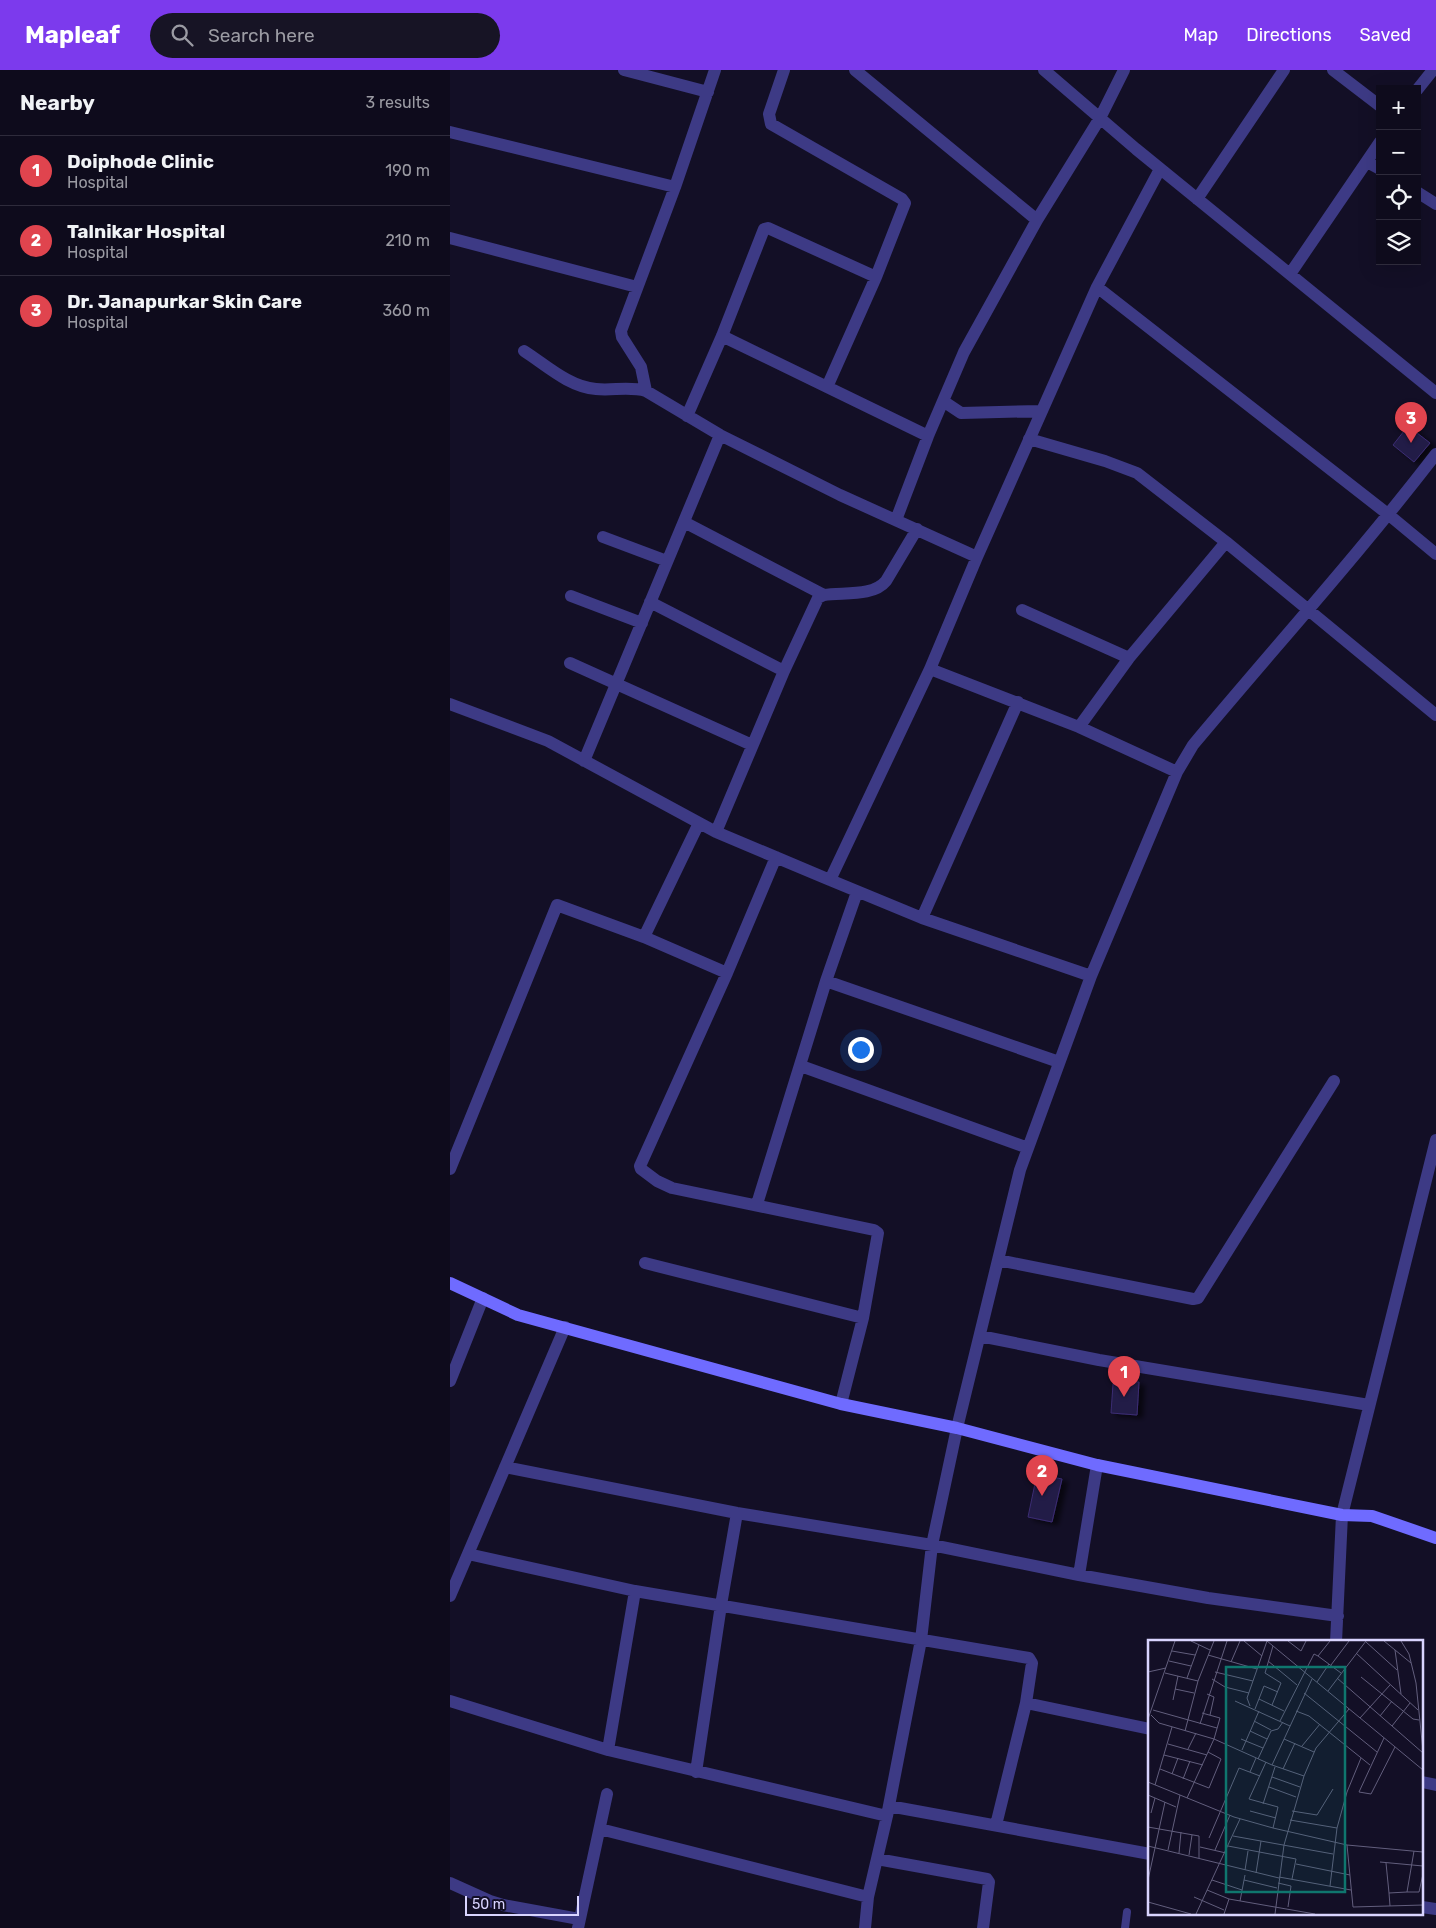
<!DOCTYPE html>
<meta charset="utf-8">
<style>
body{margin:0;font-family:Rubik,sans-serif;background:#171425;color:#f1f3f6}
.controls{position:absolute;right:15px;top:15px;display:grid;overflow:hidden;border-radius:0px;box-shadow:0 5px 20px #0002}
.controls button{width:45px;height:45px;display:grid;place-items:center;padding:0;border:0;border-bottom:1px solid #2e2b3b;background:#0e0b1c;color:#f1f3f6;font:25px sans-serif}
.scale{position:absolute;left:15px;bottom:12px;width:114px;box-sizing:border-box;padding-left:5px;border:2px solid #d9d4ff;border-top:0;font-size:14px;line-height:18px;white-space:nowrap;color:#d9d4ff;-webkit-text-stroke:4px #130f26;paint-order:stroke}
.you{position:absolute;left:410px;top:979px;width:18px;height:18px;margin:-12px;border:4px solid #fff;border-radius:50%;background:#1a73e8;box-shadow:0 0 0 8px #1a73e833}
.badge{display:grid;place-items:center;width:32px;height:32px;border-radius:50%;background:#7c3aed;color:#fff;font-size:16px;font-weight:700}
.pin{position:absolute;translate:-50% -41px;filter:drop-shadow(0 1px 2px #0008)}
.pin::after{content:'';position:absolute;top:26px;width:18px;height:15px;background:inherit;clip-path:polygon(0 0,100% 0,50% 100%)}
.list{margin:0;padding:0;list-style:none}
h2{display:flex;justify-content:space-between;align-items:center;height:65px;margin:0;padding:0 20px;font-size:21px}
h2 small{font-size:16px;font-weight:400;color:#9b9ba3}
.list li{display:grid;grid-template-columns:32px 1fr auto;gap:15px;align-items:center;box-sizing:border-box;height:70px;padding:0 20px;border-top:1px solid #2e2b3b}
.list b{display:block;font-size:19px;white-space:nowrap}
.list p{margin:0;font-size:16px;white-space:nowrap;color:#9b9ba3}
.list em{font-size:16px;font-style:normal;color:#9b9ba3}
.icon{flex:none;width:28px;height:28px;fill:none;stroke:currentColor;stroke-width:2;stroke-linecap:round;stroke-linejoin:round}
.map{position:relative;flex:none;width:986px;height:1858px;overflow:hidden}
header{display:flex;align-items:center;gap:30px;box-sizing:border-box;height:70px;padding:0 25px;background:#7c3aed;color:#fff}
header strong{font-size:24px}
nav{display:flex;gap:28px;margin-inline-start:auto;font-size:18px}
.search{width:350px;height:45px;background:#171425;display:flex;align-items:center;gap:12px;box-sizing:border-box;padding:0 18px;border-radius:28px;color:#9b9ba3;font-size:19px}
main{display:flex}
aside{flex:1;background:#0e0b1c}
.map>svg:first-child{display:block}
.building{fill:#241b47;stroke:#3b2d73;filter:url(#shadow)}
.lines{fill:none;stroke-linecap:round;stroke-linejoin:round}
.lane{stroke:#3d3a85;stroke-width:8}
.street{stroke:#3d3a85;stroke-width:12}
.secondary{stroke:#6f6bff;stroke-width:12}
.inset-road{fill:none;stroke:#625e7d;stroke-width:1}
.view{fill:#0f766e;fill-opacity:0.15;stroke:#0f766e;stroke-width:2.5}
.inset-edge{fill:none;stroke:#d9d4ff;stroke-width:2.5}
</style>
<header>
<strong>Mapleaf</strong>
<div class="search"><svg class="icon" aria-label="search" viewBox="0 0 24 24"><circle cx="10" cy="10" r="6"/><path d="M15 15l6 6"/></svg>Search here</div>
<nav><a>Map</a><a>Directions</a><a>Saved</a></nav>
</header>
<main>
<aside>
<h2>Nearby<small>3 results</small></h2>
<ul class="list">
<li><span class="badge" style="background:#e0444e">1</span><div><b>Doiphode Clinic</b><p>Hospital</p></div><em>190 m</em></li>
<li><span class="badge" style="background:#e0444e">2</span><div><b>Talnikar Hospital</b><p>Hospital</p></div><em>210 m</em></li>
<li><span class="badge" style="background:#e0444e">3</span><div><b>Dr. Janapurkar Skin Care</b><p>Hospital</p></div><em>360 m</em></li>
</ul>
</aside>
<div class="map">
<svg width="986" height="1858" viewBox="0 0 986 1858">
<defs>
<filter id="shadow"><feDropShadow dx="5.5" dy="3" stdDeviation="2.5" flood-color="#0009"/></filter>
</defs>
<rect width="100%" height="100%" fill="#130f26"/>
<path class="building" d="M958,356L980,373L964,392L943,375Z
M681,1312H689L687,1345L661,1343L663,1314L680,1316Z
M587,1404L612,1409L602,1452L578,1447Z"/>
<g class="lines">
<path class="lane" d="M675,1858L677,1842"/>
<path class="street" d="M174,0L258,22
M334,0L319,44L321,54L452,129L455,133L426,207L377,317
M405,0L587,150
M594,0L686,79L986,323
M883,0L930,36
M967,20L983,0
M0,62L225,117
M917,92L930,99
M967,122L986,134
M747,129L834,0
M0,168L187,217
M840,204L930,72
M647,217L939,445L986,484
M272,266L478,366
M74,281C96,295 119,317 146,319C162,321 179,316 196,321L270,365L390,425L527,487
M196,321L191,297L172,267L171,261L225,117L265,0
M493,331L511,343L591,341
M237,346L272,266L314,159L318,158L426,207
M579,369L655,391L687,403L776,472L986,645
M446,450L478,366L514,282L587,150L650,48L674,0
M234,452L374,525
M153,467L217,491
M121,526L192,553
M200,532L334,601
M572,540L679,588
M120,593L302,675
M480,599L629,657L727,702
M0,634L98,671L266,762L380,810L480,599L527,487L647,217L710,99
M629,657L679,588L776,472
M134,691L270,365
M266,762L334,601L368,528L374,525C393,522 423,527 436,511L467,459
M326,787L277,903L190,1096L191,1099L207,1111L222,1118L424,1160L428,1163L413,1248L391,1334
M380,810L472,848L641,906L570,1100L507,1358L482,1475L471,1570L437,1746L418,1827L415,1858
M472,848L568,632
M194,867L249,753
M641,906L727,702L743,675C824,578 909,484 986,384
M376,911L609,992
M351,996L578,1078
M0,1099L107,835L194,867L277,903
M307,1134L376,911L407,822
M548,1190L743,1229L748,1228L884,1011
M195,1193L413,1248
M530,1266L649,1290L919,1335
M0,1311L33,1228
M55,1397L287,1443L482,1475L629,1505L758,1528L888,1546
M18,1484L185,1521L579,1588L582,1593L576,1633L546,1755
M629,1505L647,1395
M0,1526L115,1257
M886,1572L892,1445L986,1070
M0,1631L158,1680L437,1746
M576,1633L700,1659
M158,1680L185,1521
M246,1702L271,1535L287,1443
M972,1712L986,1715
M439,1736L700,1784
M150,1759L418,1827
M427,1789L537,1809L539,1812L533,1858
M0,1813L40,1831L53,1835L129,1849
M972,1837L986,1839
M128,1858L157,1724"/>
<path class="secondary" d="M0,1213L68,1245L391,1334L507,1358L647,1395L892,1445L922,1446L986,1468"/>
</g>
<g transform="translate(698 1570)">
<rect width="275" height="275" fill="#130f26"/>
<path class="inset-road" d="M43,1L62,10M96,1L114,16M119,1L275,130M140,1L153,11L158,1M236,1L263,23M253,1L261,14L268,43L275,111M218,2L249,30M247,10L253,54M24,11L47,15M208,13L270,70M60,15L109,29M170,16L193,33M21,21L43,26M120,21L149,45M83,22L92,1M183,25L201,1M0,32L18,28M67,32L105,41M17,33L50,41M213,37L265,79L271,80M39,38L51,5M189,38L275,113M64,39L77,47L101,53M169,42L181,24M27,49L46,53M180,51L218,1M156,53L229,112M59,54L66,57L62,75M111,59L136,71M25,60L30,36M87,61L142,86M124,65L133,43L117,33L125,6M102,66L99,58L119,1M107,69L116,46L130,52M5,70L69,88M148,71L161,76L222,125M3,75L11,83L66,99L72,78L54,73M232,76L244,61M212,78L242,45M0,79L27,1M106,81L123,90M132,81L166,14L170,16L182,1M52,84L79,1M244,86L262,63M37,91L50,41L66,1M102,91L119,99M236,98L211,152L223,154L247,107M93,99L115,108M136,99L166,112M20,104L59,115M154,106L172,84M40,109L48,93M94,110L111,71M16,115L55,125M110,119L123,91L130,89L135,82M118,122L101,159L130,167L125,188M124,125L156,136L136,205L127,274M12,129L61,148L73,119L60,112M135,129L147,103M102,132L108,118M24,134L30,118M156,136L168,108L201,69M124,137L152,147M35,139L42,121M0,142L86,177L125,188L199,205L275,212M7,145L24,87M121,147L148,157M0,155L28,167M39,158L66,99L124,125L164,39M115,164L127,127M102,171L128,178M144,171L169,175L185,149M3,173L7,158M142,180L189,188M0,187L51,196V218M85,196L185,214M61,198L91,128L112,136M199,205L205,267L275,265M0,206L131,238M80,206L148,219L144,239M52,207L78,213M20,210L32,155M67,210L82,175M31,213L33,192M41,215L44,195M232,222L275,226M238,223L241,253M148,224L202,235M97,230L100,211M108,233L113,201M131,237L203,250M0,240L17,162M64,240L94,250M96,240L129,248M130,243L143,246L140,267M182,246L189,188L199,152L213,118M59,250L81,259L167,274M259,252H271L275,234M46,257L76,270M92,261L97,235M0,262L43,274M242,266L241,253L259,252L266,211M48,274L92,179M76,274L81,259"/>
<path class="view" d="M78,27H197V252H78Z"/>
<rect width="275" height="275" class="inset-edge"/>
</g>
</svg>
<div class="controls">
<button>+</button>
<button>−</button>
<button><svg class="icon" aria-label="locate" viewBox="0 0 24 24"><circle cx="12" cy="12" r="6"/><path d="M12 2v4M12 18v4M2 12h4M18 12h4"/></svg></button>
<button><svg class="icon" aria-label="layers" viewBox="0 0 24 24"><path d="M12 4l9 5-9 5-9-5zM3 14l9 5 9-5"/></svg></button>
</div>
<div class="scale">50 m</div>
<div class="you"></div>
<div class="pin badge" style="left:674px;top:1327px;background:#e0444e">1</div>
<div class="pin badge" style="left:592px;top:1426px;background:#e0444e">2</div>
<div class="pin badge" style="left:961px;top:373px;background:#e0444e">3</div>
</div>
</main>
